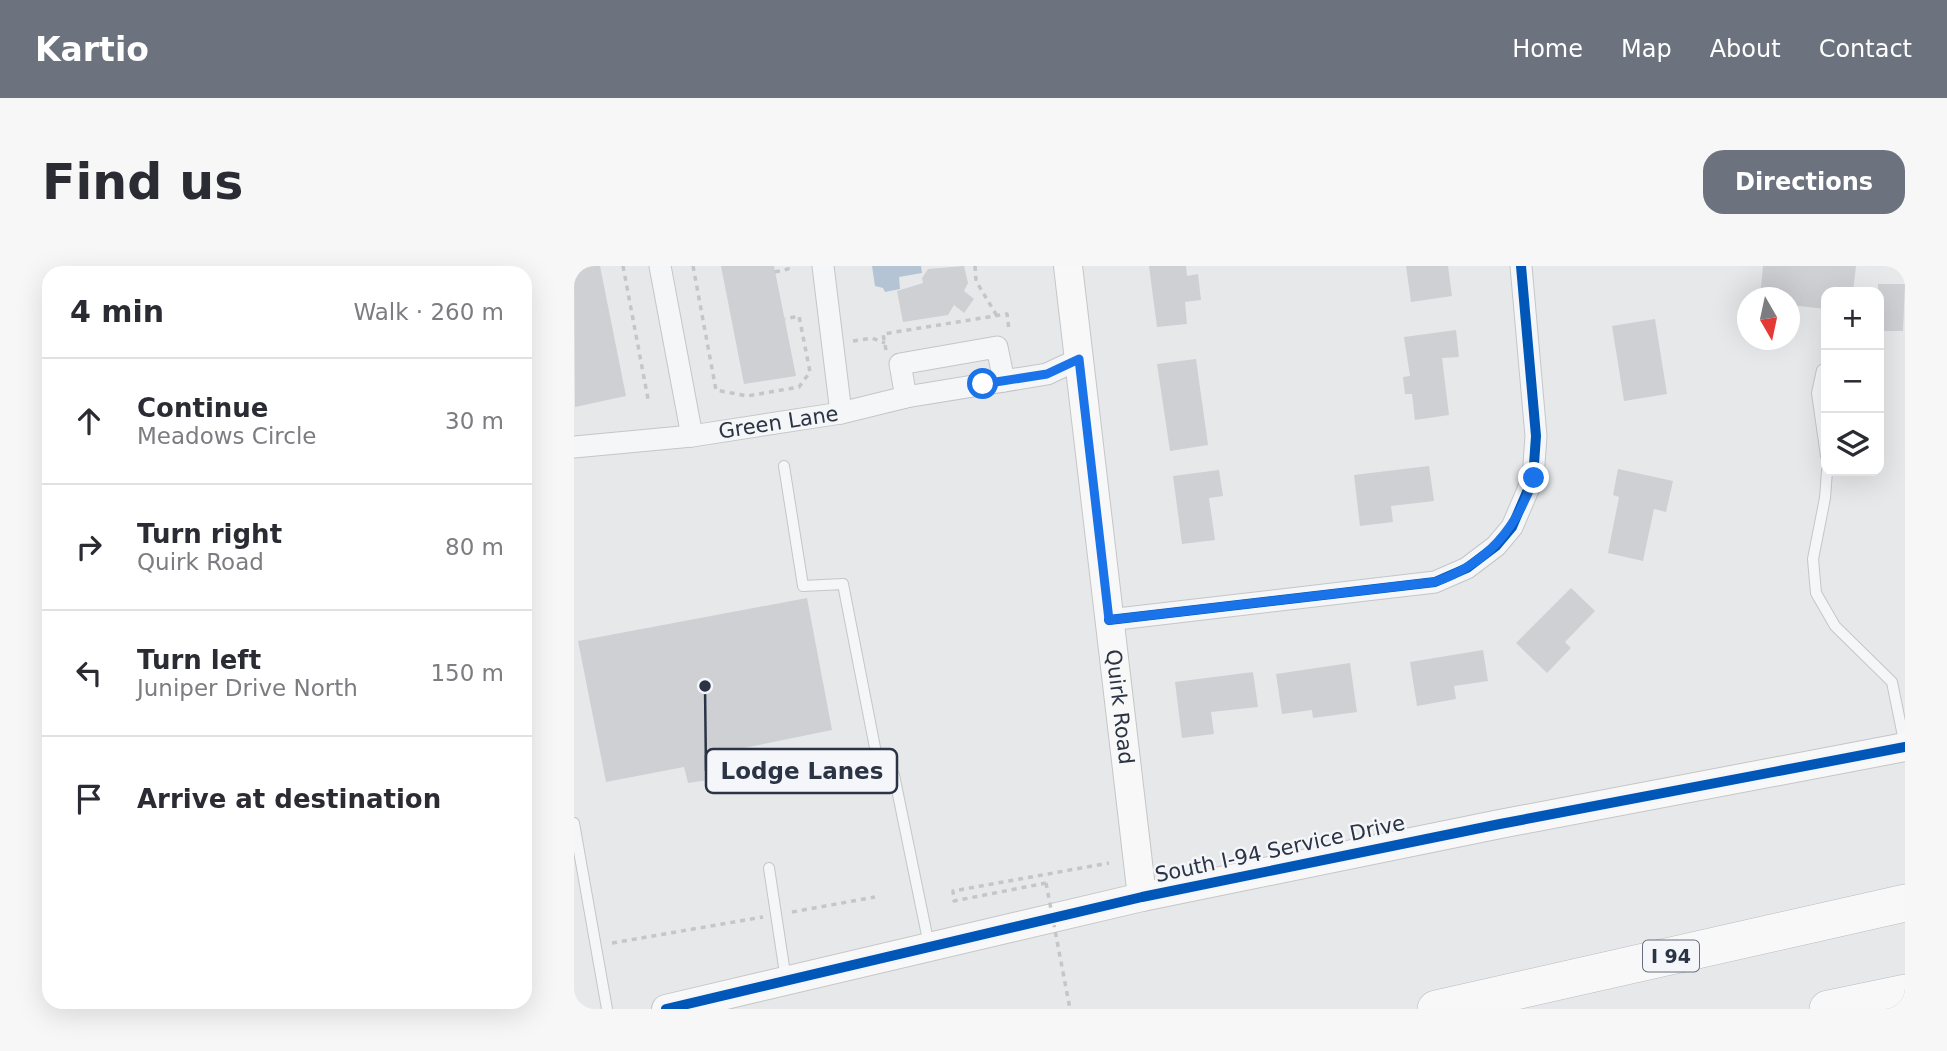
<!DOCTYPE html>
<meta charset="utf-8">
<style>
body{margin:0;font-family:"DejaVu Sans",sans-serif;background:#f7f7f7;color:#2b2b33}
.controls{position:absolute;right:21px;top:21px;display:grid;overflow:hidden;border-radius:14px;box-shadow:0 7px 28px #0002}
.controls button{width:63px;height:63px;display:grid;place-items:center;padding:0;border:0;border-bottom:2px solid #e1e1e2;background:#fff;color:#2b2b33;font:35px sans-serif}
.compass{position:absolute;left:1163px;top:21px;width:63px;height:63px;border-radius:50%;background:#fff;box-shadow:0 7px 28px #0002;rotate:171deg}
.stop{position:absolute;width:21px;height:21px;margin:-16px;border:5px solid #1a73e8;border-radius:50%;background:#fff}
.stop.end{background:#1a73e8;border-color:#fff;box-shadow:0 2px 7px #0008}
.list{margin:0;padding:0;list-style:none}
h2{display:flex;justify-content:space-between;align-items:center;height:91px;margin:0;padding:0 28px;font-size:30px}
h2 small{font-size:23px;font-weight:400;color:#7c7c81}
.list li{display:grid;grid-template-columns:46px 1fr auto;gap:21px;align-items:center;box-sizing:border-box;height:126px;padding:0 28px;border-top:2px solid #e1e1e2}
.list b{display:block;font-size:26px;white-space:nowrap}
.list p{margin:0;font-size:23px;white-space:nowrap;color:#7c7c81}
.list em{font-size:23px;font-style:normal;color:#7c7c81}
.icon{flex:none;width:38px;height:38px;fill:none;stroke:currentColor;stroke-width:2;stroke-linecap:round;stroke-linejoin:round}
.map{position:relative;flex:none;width:1331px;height:743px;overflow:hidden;border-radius:21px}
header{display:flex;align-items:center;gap:42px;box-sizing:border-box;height:98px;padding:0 35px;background:#6c737f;color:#fff}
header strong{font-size:33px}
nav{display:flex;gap:38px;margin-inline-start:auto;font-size:24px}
.intro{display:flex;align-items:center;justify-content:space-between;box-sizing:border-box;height:168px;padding:0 42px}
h1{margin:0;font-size:49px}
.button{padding:18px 32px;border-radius:21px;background:#6c737f;color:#fff;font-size:24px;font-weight:700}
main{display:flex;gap:42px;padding:0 42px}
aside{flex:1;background:#fff;border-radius:21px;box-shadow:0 7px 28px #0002}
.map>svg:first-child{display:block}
.water{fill:#b4c4d5}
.building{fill:#ced0d3}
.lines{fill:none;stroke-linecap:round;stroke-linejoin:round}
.lane-casing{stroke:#c4c6c8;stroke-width:12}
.street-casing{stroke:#c4c6c8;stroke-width:23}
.secondary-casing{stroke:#c4c6c8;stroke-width:30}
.highway-casing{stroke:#b8bbbf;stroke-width:38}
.path{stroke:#c5c6ca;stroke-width:3.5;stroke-dasharray:5 5;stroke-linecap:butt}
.lane{stroke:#f5f6f7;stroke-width:10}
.street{stroke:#f5f6f7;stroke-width:21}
.secondary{stroke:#f8f8f8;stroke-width:28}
.highway{stroke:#f8f8f8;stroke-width:37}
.path-bridge{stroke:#c5c6ca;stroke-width:3.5;stroke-dasharray:5 5;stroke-linecap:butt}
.cycleway-casing{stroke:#f4f6f9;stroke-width:15}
.cycleway{stroke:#0057b8;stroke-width:10}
.route{stroke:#1a73e8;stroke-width:9}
.labels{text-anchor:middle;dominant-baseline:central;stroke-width:5;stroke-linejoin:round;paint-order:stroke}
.shield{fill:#f4f6f9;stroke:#676e7b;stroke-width:2}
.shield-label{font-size:19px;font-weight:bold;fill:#2b3445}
.street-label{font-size:21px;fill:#2b3445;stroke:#f4f6f9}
.leader{fill:none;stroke:#2b3445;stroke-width:2.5}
.callout-dot{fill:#2b3445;stroke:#f4f6f9;stroke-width:2.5}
.callout{fill:#f4f6f9;stroke:#2b3445;stroke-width:2.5}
.callout-label{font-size:23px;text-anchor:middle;font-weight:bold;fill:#2b3445}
</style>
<header>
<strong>Kartio</strong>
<nav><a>Home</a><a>Map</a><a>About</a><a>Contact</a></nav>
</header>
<div class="intro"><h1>Find us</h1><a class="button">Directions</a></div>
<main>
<aside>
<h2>4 min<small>Walk · 260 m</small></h2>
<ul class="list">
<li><svg class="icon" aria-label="ahead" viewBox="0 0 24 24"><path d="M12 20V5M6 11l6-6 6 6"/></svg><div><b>Continue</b><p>Meadows Circle</p></div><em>30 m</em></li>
<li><svg class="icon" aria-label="right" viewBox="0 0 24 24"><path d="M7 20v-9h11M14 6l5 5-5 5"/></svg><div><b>Turn right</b><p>Quirk Road</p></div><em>80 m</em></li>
<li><svg class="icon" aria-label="left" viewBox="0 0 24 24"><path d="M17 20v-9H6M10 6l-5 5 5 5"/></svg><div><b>Turn left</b><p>Juniper Drive North</p></div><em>150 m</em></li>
<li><svg class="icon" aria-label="arrive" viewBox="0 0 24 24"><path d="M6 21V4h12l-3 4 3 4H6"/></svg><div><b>Arrive at destination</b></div></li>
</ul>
</aside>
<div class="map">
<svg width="1331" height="743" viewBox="0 0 1331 743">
<rect width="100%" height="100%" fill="#e6e8ea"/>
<path class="water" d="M298,0H347L348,7L325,11L326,23L311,26L309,22L301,20Z"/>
<path class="building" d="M0,0H26L52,130L1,141Z
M147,0H200L222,110L170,118Z
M390,0L394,17L390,25L400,33L390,47L380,39L374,49L329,56L323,25L349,17L348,12L354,3Z
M575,0H612L613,10L624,8L627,34L611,36L613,58L583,61Z
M832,0H874L878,30L837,36Z
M1189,0H1282L1279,26H1252V43L1216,39V32H1186Z
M1304,18H1331L1329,65H1305Z
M1081,53L1093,128L1050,135L1038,60Z
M882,64L885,91L868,92L875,149L841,154L838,128H831L829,111L836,110L830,71Z
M622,93L634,179L596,185L583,98Z
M855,200L860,235L817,240L819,256L786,260L780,209Z
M1044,203L1099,215L1092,246L1080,243L1069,295L1034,287L1045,231L1039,229Z
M645,204L649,230L635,232L641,274L608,278L599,210Z
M997,322L1021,345L991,376L997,382L973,407L942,377Z
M233,332L258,464L165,483L169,509L114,517L110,501L32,516L4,375Z
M909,384L914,415L880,420L882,433L843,440L836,396Z
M776,397L783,446L739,452L738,444L708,448L702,408Z
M679,406L684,441L637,446L640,468L608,472L601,416Z"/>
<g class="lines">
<defs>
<path id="lane" d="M1252,102L1248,104L1243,127L1252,190
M210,200L229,320L269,318L304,497L320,509L355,679
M1253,205L1251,232L1239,293L1242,327L1261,360L1318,416L1331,480
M0,557L33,743
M195,602L212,714"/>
<g id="street">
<path d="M86,0L118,170"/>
<path d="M249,0L267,147"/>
<path d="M332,131L326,98L423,81L430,115"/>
<path id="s1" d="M0,181L118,170L267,147L332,131L473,108L505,93"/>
<path d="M535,354L861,316L893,302L922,280L938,261L959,212L962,170L947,0"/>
</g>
<g id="secondary">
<path id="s2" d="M494,0L568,631"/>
<path d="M92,743L568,631L926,558L1331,481"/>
</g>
<path id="highway" d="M862,743L1331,637
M1254,743L1331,727"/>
</defs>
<use href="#lane" class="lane-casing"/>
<use href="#street" class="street-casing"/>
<use href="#secondary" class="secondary-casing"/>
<use href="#highway" class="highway-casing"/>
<path class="path" d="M49,0L74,133
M119,0L142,124L173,130L225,121L236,106L225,50L211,53
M401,0L402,15L423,50
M201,6L214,3V0
M279,75L298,72L311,77
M312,84L309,68L433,48L435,64
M472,617L380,635L379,625L535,597
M218,646L301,631
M38,677L189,651"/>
<use href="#lane" class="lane"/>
<use href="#street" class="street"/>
<use href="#secondary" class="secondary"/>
<use href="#highway" class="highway"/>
<path class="path-bridge" d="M472,617L496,743"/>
<defs>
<path id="cycleway" d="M535,354L861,316L893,302L922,280L938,261L959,212L962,170L947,0
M92,743L568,631L926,558L1331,481"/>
</defs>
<use href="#cycleway" class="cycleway-casing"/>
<use href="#cycleway" class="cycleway"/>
</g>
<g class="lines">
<path class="route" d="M409,118L473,108L505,93L535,354L861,316C913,298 942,263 960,212"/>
</g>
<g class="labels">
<rect class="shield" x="1069" y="674.5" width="56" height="31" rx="5"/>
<g class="shield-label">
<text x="1097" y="690">I 94</text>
</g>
<g class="street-label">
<text stroke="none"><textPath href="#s1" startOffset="206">Green Lane</textPath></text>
<text stroke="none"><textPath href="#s2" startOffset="444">Quirk Road</textPath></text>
<text transform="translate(706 583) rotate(-12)">South I-94 Service Drive</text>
</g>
</g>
<path class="leader" d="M131 420L132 505"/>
<circle class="callout-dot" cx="131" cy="420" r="7"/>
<rect class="callout" x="132" y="483" width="191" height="44" rx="7"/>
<g class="callout-label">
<text x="228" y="513">Lodge Lanes</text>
</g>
</svg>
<div class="controls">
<button>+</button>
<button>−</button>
<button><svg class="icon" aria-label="layers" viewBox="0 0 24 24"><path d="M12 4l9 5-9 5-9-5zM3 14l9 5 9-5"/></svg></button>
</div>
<svg class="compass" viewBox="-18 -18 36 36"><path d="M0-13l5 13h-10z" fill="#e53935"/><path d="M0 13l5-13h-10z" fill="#7c7c81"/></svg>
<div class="stop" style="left:409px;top:118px"></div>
<div class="stop end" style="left:960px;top:212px"></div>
</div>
</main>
